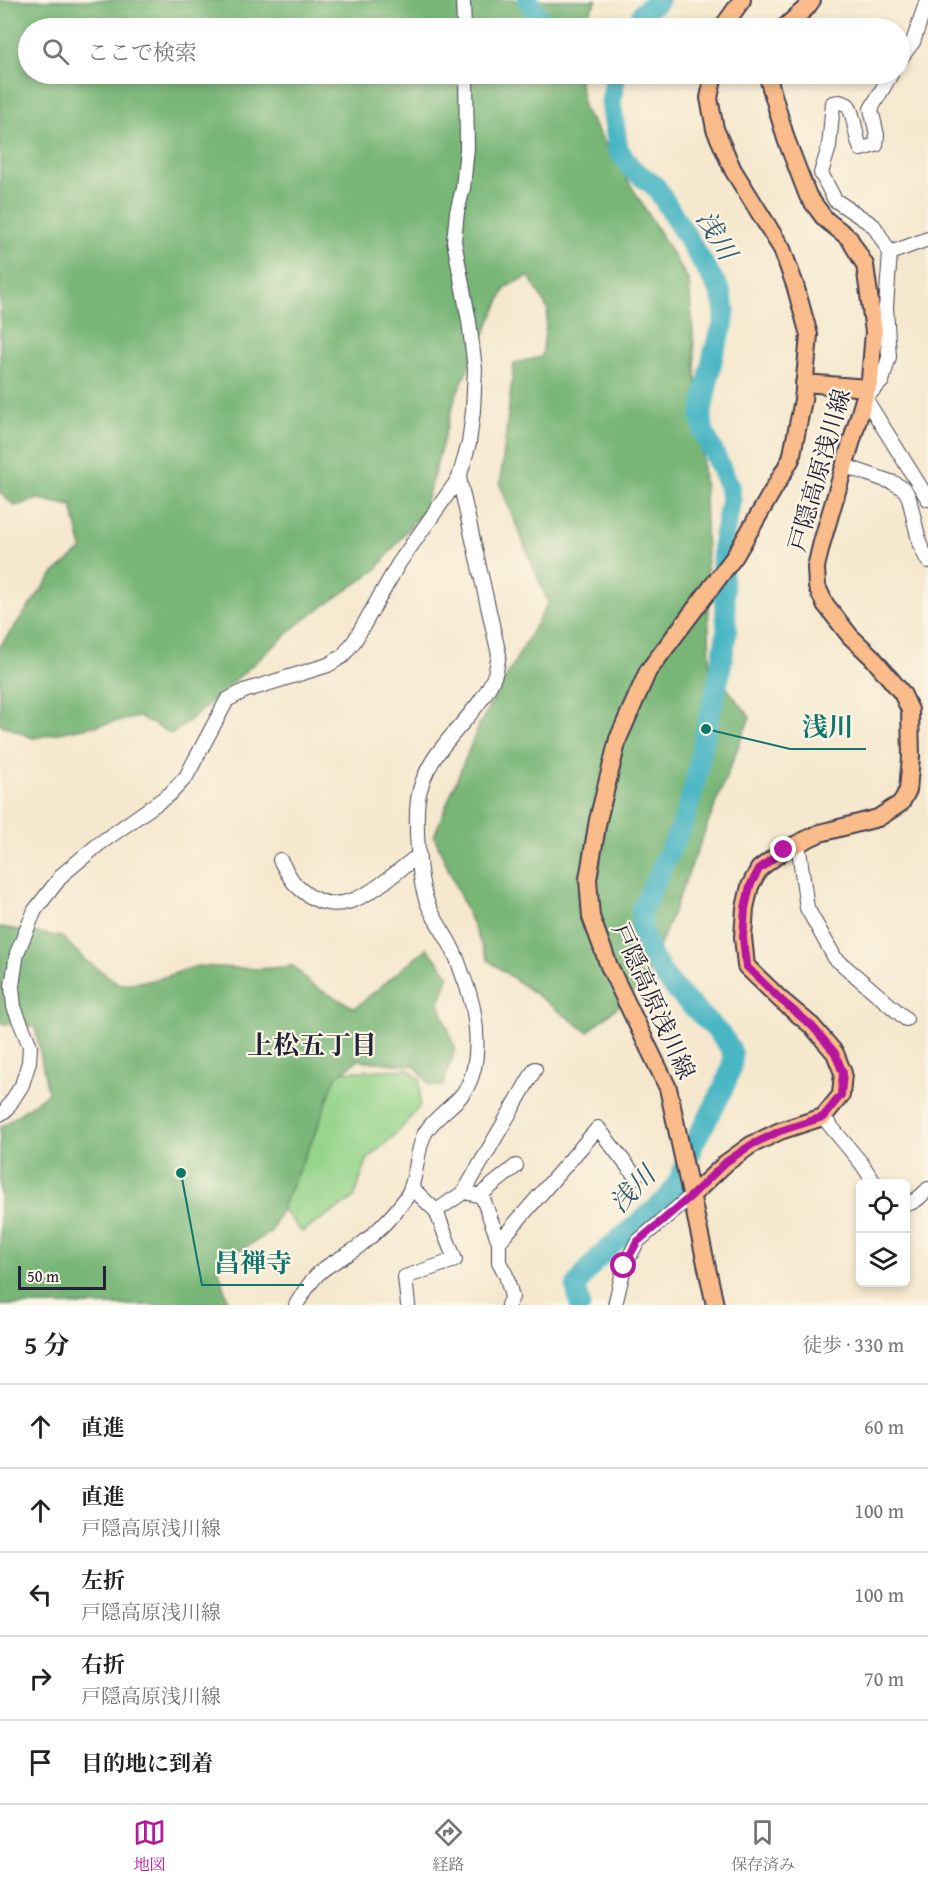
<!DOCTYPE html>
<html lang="ja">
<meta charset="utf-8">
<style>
body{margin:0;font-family:"Gentium Book Plus","Noto Serif JP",serif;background:#f2f2f2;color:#222}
.controls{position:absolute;right:18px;bottom:18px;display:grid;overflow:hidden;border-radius:9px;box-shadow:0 3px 9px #0003}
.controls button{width:54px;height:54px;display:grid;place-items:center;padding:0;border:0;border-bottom:2px solid #e0e0e0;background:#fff;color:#222;font:30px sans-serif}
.scale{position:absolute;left:18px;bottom:15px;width:88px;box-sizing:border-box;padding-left:6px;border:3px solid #22223b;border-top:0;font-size:16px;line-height:21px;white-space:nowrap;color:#22223b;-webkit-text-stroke:4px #fcf5e5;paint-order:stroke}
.stop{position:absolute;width:18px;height:18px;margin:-14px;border:4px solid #b5179e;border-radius:50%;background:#fff}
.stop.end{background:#b5179e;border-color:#fff;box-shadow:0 2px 6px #0008}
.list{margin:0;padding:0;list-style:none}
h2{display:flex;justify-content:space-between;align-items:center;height:78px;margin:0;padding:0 24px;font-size:26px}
h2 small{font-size:20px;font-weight:400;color:#767676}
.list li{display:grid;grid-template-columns:39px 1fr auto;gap:18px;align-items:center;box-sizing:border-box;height:84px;padding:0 24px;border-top:2px solid #e0e0e0}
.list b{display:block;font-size:22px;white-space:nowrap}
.list p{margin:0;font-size:20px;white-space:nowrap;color:#767676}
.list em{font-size:20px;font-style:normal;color:#767676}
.icon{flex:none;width:33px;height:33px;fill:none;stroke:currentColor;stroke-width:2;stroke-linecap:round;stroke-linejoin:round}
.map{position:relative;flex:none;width:928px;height:1305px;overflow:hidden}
.search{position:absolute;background:#fff;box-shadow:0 3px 9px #0003;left:18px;right:18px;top:18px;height:66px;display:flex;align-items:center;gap:15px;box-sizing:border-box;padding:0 21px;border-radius:33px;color:#767676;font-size:22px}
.sheet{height:498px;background:#fff}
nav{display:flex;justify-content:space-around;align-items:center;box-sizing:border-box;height:84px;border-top:2px solid #e0e0e0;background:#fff;font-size:16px;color:#767676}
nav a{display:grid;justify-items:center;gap:3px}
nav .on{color:#b5179e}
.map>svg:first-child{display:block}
.green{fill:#95d48b;stroke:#5c7b63;stroke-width:1.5}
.forest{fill:#78b677;stroke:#4d6c59;stroke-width:1.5}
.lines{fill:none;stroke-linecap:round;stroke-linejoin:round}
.river{stroke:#49b6c4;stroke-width:21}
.minor-casing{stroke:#424051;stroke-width:16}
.major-casing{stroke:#424051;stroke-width:20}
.minor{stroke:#fff;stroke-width:14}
.major{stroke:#f9bc8a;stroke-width:16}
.route{stroke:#b5179e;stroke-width:8}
.labels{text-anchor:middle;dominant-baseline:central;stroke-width:4.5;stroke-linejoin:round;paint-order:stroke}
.street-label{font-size:24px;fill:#22223b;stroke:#fcf5e5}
.water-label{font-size:26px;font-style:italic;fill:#325d72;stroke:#fcf5e5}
.neighbourhood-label{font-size:26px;font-weight:bold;fill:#22223b;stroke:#fcf5e5}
.leader{fill:none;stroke:#0f766e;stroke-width:2}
.callout-dot{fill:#0f766e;stroke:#fcf5e5;stroke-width:2}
.callout-label{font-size:26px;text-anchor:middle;font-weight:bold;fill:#0f766e;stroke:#fcf5e5;stroke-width:4.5;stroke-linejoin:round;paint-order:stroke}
</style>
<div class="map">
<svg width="928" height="1305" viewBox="0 0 928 1305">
<rect width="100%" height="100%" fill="#fcf5e5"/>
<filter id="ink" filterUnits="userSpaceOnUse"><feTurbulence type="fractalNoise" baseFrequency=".0167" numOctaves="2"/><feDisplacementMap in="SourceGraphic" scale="12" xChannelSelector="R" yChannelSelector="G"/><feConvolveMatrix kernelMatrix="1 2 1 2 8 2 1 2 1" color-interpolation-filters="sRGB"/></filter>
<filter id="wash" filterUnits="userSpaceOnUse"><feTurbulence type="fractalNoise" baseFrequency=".008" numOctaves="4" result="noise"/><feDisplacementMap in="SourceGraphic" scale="24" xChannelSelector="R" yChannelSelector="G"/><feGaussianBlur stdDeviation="1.35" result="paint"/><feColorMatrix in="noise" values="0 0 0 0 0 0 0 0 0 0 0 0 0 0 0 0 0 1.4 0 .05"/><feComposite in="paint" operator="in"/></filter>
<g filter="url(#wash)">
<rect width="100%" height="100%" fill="#f5e8ce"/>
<path class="green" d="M408,1069L420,1079V1106L400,1130L367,1160L354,1198L302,1232L283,1210L275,1195L335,1072Z"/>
<path class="forest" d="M0,0H597L589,12L586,28H28V74H579L583,107L689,281L705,494L710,667L750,717L645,983L588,1032L488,960L434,836L479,725L548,603L500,485L514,363L542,357L548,310L529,276L506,287L456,395L424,509L376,570L301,622L189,721L172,734L140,717L33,738L0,724V646L53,574L82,549L72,506L38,499L15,506L0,493Z
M0,927L62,937L85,960L120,984L155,980L197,966L259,969L293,966L313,986L355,1008L427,948L449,975L439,1003L455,1049L443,1086L430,1085L415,1066L358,1060L336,1077L316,1131L271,1232L217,1264L229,1305H0V1128L48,1093L35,1027L0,1023Z"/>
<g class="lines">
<path class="river" d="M528,0L538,17L549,28
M637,28L643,12L659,0
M580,1305L576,1287C591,1262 613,1243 636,1225C646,1216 658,1208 667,1198C681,1182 686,1160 695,1141C704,1124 737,1072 732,1053C727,1038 708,1022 697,1011C669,986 640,951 641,911L683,823L694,787L706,729L720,673L727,629L722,566L723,541L731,499L729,486L704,432L701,416L714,351L723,325L725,311L720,291L656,187L632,169L618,149L611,102L616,74"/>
</g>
</g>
<g filter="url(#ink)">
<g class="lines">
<defs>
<path id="minor" d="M463,0L464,28
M900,59L913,42L927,0
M891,74L871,109L877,135L876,145L861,149C854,134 856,119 848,105L840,102L833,103L829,147L821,173L835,200L874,226L890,253L886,307L889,357L882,381L865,398L928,499
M890,253L928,239
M845,466L894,483L905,490L909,498L920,545L928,561
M798,843L807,908L835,958L906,1019
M280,860C285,868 289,877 295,884C340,931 380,883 419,855
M0,1114L6,1110L22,1085L29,1062L30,1046L14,1007L12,986L17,953L35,910L63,874L99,844L170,794L186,777L227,700L244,691L328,665L343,656L355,640L399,563L459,478
M823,1117L862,1164L875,1184
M411,1187L436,1211L464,1192L535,1069
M464,1192L482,1196L499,1242V1262L506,1275L512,1297L508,1305
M482,1196L485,1191L516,1166
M906,1204C915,1203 922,1195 928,1189
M499,1242L598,1128L636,1177
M296,1305C302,1295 309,1283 317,1275C328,1263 345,1257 358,1247C375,1234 393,1216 406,1198C418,1179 415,1153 425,1133C433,1119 449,1109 460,1097C484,1070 478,1016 466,984C461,972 458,958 451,946C444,932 433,918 427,902C418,878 415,824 418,799C426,747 475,722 494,677C497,670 497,662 499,655L459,478L469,443L473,411L475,369L469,321L454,241L457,212L463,188L467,148L466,74
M408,1305L405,1277L455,1260L436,1211
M615,1305L624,1267L637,1242L691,1196"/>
<path id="major" d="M722,28L742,0
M784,28L807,7L812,0
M714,74L709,98L715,129L733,170L782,249L795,285L809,335L803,400L791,459L735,556L648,671L618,739L598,820L588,879L591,917L609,966L668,1088L715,1305
M804,383L868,388
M691,1196L726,1163L751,1145L780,1131L823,1117L841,1095L843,1073L835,1053L812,1026L781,1000L746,966L743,937L745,908L750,886L759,869L784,850L820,833L878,818L901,803L908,790L911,757L910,710L902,693L872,657L850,636L825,604L817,587L816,567L822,542L870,379L874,332L865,265L849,238L825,219L808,196L786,139L767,74"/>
</defs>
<use href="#minor" class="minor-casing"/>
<use href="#major" class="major-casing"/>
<use href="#minor" class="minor"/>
<use href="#major" class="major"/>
</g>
</g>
<g class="lines" filter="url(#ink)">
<path class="route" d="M624,1266L637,1242L691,1196L726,1162L751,1145L780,1131L823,1117L841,1095L843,1073L835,1053L812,1026L781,1000L746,966L743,937L745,908L750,886L759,869L784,850"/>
</g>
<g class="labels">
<g class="street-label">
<text transform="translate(819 470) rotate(-74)">戸隠高原浅川線</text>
<text transform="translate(654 1001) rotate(66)">戸隠高原浅川線</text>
</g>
<g class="water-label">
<text transform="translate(717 235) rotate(59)">浅川</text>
<text transform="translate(632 1189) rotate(-46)">浅川</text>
</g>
<g class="neighbourhood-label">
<text x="312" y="1044">上松五丁目</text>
</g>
</g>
<path class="leader" d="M706 729L790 749H866M181 1173L202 1285H304"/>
<g class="callout-dot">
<circle cx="706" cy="729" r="6"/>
<circle cx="181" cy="1173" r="6"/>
</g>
<g class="callout-label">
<text x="828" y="736">浅川</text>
<text x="253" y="1272">昌禅寺</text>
</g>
</svg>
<div class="controls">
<button><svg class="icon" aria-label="locate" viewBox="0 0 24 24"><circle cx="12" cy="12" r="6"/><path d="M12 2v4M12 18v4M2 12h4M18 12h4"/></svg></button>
<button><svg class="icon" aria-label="layers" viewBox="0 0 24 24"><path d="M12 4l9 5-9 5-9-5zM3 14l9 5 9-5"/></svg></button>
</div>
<div class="scale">50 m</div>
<div class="stop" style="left:624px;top:1266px"></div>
<div class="stop end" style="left:784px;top:850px"></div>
<div class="search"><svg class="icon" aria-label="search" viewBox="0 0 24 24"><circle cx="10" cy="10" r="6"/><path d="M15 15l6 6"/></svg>ここで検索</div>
</div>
<section class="sheet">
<h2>5 分<small>徒歩 · 330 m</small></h2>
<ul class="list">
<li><svg class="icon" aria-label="ahead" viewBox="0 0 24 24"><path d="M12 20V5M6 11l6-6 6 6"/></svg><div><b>直進</b></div><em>60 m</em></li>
<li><svg class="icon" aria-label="ahead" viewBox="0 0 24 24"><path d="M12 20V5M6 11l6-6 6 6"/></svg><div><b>直進</b><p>戸隠高原浅川線</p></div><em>100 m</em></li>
<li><svg class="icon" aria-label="left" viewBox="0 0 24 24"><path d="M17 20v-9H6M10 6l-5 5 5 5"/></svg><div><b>左折</b><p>戸隠高原浅川線</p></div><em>100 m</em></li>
<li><svg class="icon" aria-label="right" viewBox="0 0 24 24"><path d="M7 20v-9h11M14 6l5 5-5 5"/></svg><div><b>右折</b><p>戸隠高原浅川線</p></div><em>70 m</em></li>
<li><svg class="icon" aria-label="arrive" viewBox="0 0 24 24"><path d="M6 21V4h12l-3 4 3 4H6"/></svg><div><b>目的地に到着</b></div></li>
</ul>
</section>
<nav>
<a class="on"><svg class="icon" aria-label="map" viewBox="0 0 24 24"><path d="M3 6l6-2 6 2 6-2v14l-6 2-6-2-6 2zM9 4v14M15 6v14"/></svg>地図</a>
<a><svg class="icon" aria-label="directions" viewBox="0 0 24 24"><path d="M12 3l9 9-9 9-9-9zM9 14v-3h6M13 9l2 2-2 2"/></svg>経路</a>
<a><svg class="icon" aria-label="saved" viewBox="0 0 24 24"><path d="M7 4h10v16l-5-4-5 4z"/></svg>保存済み</a>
</nav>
